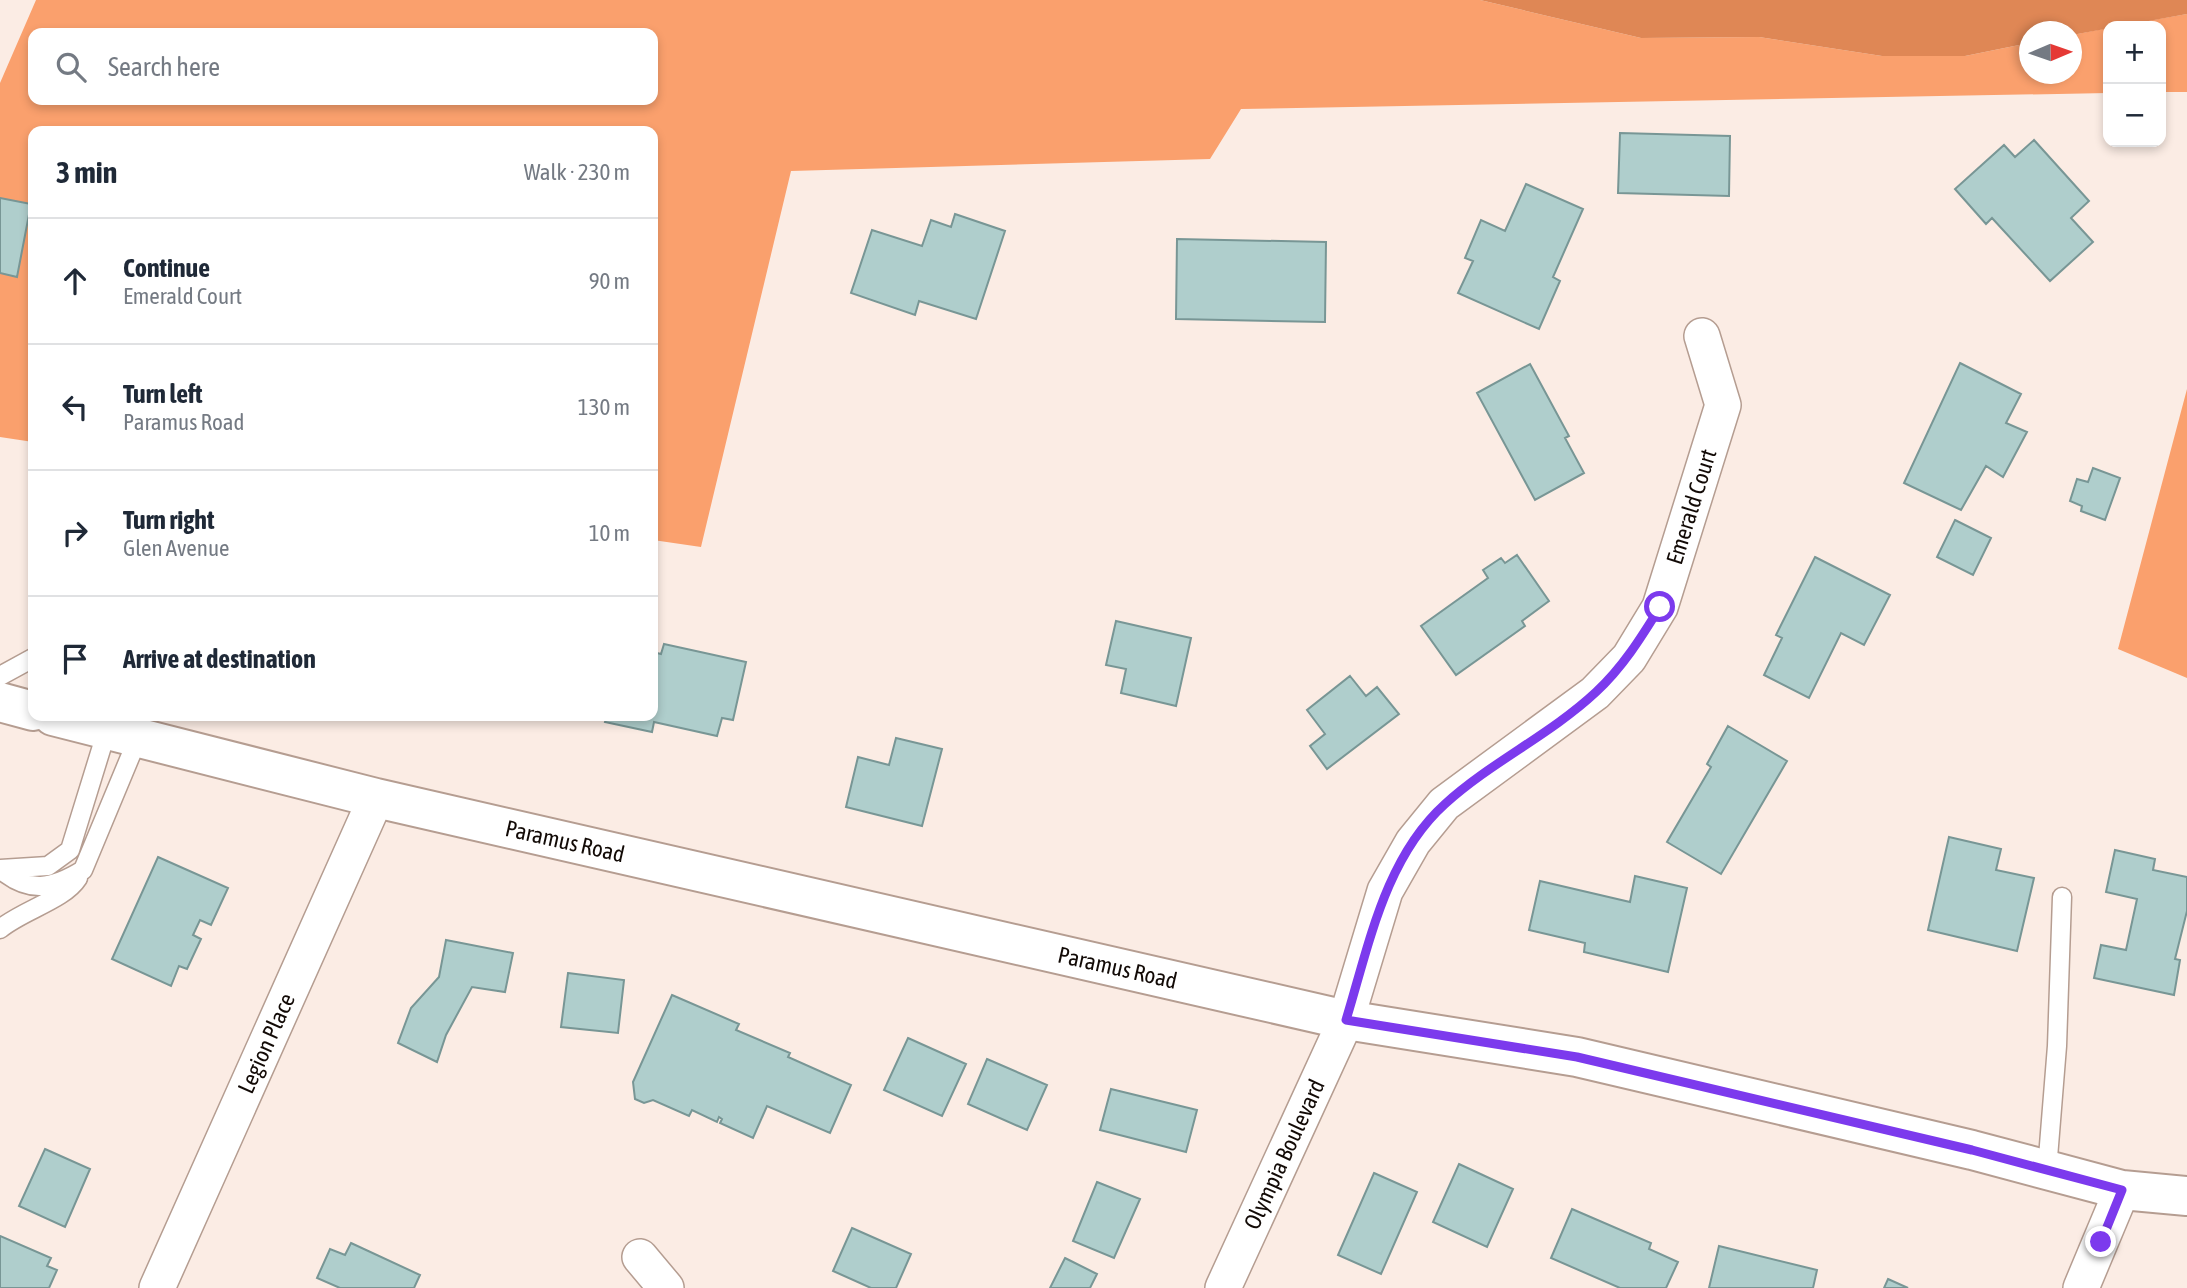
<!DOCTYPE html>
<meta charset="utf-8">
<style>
body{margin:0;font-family:"Asap Condensed",sans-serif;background:#f6f6f7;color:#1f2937}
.controls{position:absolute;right:21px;top:21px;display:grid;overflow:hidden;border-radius:14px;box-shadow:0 4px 10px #0003}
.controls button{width:63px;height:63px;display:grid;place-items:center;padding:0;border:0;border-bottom:2px solid #e0e1e3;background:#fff;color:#1f2937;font:35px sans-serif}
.compass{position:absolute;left:2019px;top:21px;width:63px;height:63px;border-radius:50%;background:#fff;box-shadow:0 4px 10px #0003;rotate:88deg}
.stop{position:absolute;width:21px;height:21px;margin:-16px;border:5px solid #7c3aed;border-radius:50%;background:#fff}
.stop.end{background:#7c3aed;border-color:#fff;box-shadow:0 2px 7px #0008}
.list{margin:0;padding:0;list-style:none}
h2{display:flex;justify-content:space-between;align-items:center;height:91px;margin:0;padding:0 28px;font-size:30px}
h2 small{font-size:23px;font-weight:400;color:#747a83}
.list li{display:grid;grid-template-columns:46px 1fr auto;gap:21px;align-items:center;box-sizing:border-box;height:126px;padding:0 28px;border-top:2px solid #e0e1e3}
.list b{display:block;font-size:26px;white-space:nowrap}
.list p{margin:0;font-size:23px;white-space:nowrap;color:#747a83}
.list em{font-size:23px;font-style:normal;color:#747a83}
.icon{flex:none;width:38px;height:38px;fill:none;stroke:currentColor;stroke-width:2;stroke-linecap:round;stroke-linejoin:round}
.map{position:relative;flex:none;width:2187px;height:1288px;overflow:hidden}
.search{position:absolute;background:#fff;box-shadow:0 4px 10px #0003;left:28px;top:28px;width:630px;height:77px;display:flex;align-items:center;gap:18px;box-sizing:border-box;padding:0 24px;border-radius:14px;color:#747a83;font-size:26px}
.panel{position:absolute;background:#fff;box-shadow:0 4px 10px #0003;left:28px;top:126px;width:630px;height:595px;border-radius:14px}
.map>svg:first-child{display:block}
.forest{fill:#faa06d;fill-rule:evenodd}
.water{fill:#df8755}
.building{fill:#afcecc;stroke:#789695;stroke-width:2}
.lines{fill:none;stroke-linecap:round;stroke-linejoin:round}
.service-casing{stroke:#b59d91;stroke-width:21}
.minor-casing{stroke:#b59d91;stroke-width:38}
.secondary-casing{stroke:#b59d91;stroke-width:42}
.service{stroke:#fff;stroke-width:18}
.minor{stroke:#fff;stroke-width:35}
.secondary{stroke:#fff;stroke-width:38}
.route{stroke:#7c3aed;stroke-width:9}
.labels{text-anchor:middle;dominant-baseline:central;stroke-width:5;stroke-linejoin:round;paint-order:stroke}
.street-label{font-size:23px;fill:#120a06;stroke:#fbece4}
</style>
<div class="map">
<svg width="2187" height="1288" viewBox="0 0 2187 1288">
<rect width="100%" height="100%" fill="#fbece4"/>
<path class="forest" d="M36,0H1480L1641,38L1759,37L1882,56H1965L2029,43L2030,74H2072V35L2108,28V93L1241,109L1210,159L791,171L701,547L653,540V131H33V442L0,437V83ZM33,33H653V100H33Z
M2187,14V92H2161V26H2118Z
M2187,389V678L2118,649Z"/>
<path class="water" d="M1480,0H2187V14L2072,35V32H2030L2029,43L1965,56H1882L1759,37L1641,38Z"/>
<path class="building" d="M1620,133L1730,136L1729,196L1618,193Z
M2034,140L2089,201L2071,218L2093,242L2050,281L1992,218L1986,224L1955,189L2004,145L2015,157Z
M1526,184L1583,209L1553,277L1560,281L1539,329L1458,293L1473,261L1465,258L1481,220L1505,231Z
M0,198L31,204L17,277L0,273Z
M955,214L1005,231L976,319L919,301L915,315L851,293L872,230L922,246L931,220L951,227Z
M1177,239L1326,242L1325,322L1176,319Z
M1960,363L2021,394L2006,423L2027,432L2003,477L1986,466L1961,510L1904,483Z
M1530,364L1569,436L1565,438L1584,473L1535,500L1477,393Z
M2093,468L2120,478L2105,520L2081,511L2082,506L2070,501L2077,479L2088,482Z
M1955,520L1991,538L1973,575L1937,557Z
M1517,555L1549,601L1522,621L1525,626L1456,675L1421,626L1488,578L1483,570L1501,558L1505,563Z
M1815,557L1890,595L1864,645L1841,633L1809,698L1764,675L1782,638L1776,635Z
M1116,621L1191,638L1176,706L1121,693L1126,669L1106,665Z
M664,644L746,662L733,720L722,718L717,736L654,722L652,732L605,722L607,716H653V652L661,654Z
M1350,676L1366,696L1377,687L1399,714L1327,769L1310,746L1325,734L1307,710Z
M1728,726L1787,761L1721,874L1667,842L1711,767L1707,764Z
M896,738L942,749L922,826L846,807L858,757L889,765Z
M1949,837L2001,849L1996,870L2034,878L2017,951L1928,930Z
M2115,850L2155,859L2153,870L2187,877V911L2175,959L2180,960L2174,995L2094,978L2101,945L2126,950L2137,899L2106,892Z
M158,857L228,888L211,925L200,920L193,935L201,939L187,969L179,966L171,986L112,959Z
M1635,876L1687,888L1668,972L1584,952L1585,943L1529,930L1540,881L1630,902Z
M446,940L513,953L505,992L472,987L446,1035L437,1062L398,1043L411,1008L439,977Z
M568,973L624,980L618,1033L561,1027Z
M672,995L739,1024L736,1030L790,1053L788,1057L851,1085L830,1133L767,1106L753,1138L720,1123L722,1119L719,1117L717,1122L692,1110L689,1116L653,1100L644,1103L635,1099L633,1082Z
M908,1038L966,1064L942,1116L884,1090Z
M987,1059L1047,1085L1027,1130L968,1104Z
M1111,1089L1197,1110L1186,1152L1100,1130Z
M45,1149L90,1169L65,1227L19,1206Z
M1459,1164L1513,1189L1487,1247L1433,1222Z
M1374,1173L1417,1192L1381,1274L1338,1255Z
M1097,1182L1140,1199L1114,1258L1073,1241Z
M1572,1209L1651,1243L1649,1249L1678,1262L1666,1288H1620L1551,1258Z
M852,1228L911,1254L896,1288H871L833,1271Z
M0,1236L51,1258L47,1266L57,1270L49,1288H0Z
M351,1243L420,1275L414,1288H340L317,1278L330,1249L345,1255Z
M1719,1246L1817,1270L1813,1288H1709Z
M1065,1258L1097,1274L1090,1288H1050Z
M1888,1279L1908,1288H1884Z"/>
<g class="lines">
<defs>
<path id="service" d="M0,676L33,658
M0,869C29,894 52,889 83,870L138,738
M0,869L48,866L70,850L107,730
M0,929C23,910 64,900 78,878
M2047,1170L2057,1046L2062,897"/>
<g id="minor">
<path d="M640,1257L666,1288"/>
<path id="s1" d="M157,1288L376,798"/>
<path id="s2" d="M1223,1288L1346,1020L1385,891L1413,842L1444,804L1595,693L1629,658L1660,607L1723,405L1702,336"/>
<path d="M2081,1288L2122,1190"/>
</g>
<g id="secondary">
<path d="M0,702L33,711"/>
<path id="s3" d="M53,716L376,798L1346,1020L1577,1057L1972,1150L2122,1190L2187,1196"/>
</g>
</defs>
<use href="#service" class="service-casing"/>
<use href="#minor" class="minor-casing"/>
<use href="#secondary" class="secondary-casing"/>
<use href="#service" class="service"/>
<use href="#minor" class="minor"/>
<use href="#secondary" class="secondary"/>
</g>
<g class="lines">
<path class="route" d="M1660,607C1641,638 1622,668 1596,692C1550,735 1491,762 1445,804C1385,858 1369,945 1346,1020L1577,1057L1972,1150L2122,1190L2101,1242"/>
</g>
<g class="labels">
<g class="street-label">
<text stroke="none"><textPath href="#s2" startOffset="936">Emerald Court</textPath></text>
<text stroke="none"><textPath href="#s3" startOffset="527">Paramus Road</textPath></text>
<text stroke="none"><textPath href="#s3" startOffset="1094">Paramus Road</textPath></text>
<text stroke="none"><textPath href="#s1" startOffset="268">Legion Place</textPath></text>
<text stroke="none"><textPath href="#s2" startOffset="147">Olympia Boulevard</textPath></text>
</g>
</g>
</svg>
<div class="controls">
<button>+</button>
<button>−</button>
</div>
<svg class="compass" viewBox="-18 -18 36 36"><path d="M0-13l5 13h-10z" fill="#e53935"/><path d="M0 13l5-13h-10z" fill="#747a83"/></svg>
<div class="stop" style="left:1660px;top:607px"></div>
<div class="stop end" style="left:2101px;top:1242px"></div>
<div class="search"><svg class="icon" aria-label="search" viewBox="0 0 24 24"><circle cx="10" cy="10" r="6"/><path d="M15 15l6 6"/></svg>Search here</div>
<section class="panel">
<h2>3 min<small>Walk · 230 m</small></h2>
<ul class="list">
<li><svg class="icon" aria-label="ahead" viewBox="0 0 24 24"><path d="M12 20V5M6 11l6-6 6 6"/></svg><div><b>Continue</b><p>Emerald Court</p></div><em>90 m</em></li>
<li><svg class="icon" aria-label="left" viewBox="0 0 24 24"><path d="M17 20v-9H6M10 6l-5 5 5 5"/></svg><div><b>Turn left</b><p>Paramus Road</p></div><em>130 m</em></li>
<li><svg class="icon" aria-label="right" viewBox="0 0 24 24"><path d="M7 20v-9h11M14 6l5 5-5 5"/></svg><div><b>Turn right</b><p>Glen Avenue</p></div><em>10 m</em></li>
<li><svg class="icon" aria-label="arrive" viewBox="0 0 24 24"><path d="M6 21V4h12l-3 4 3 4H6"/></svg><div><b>Arrive at destination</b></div></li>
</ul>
</section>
</div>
